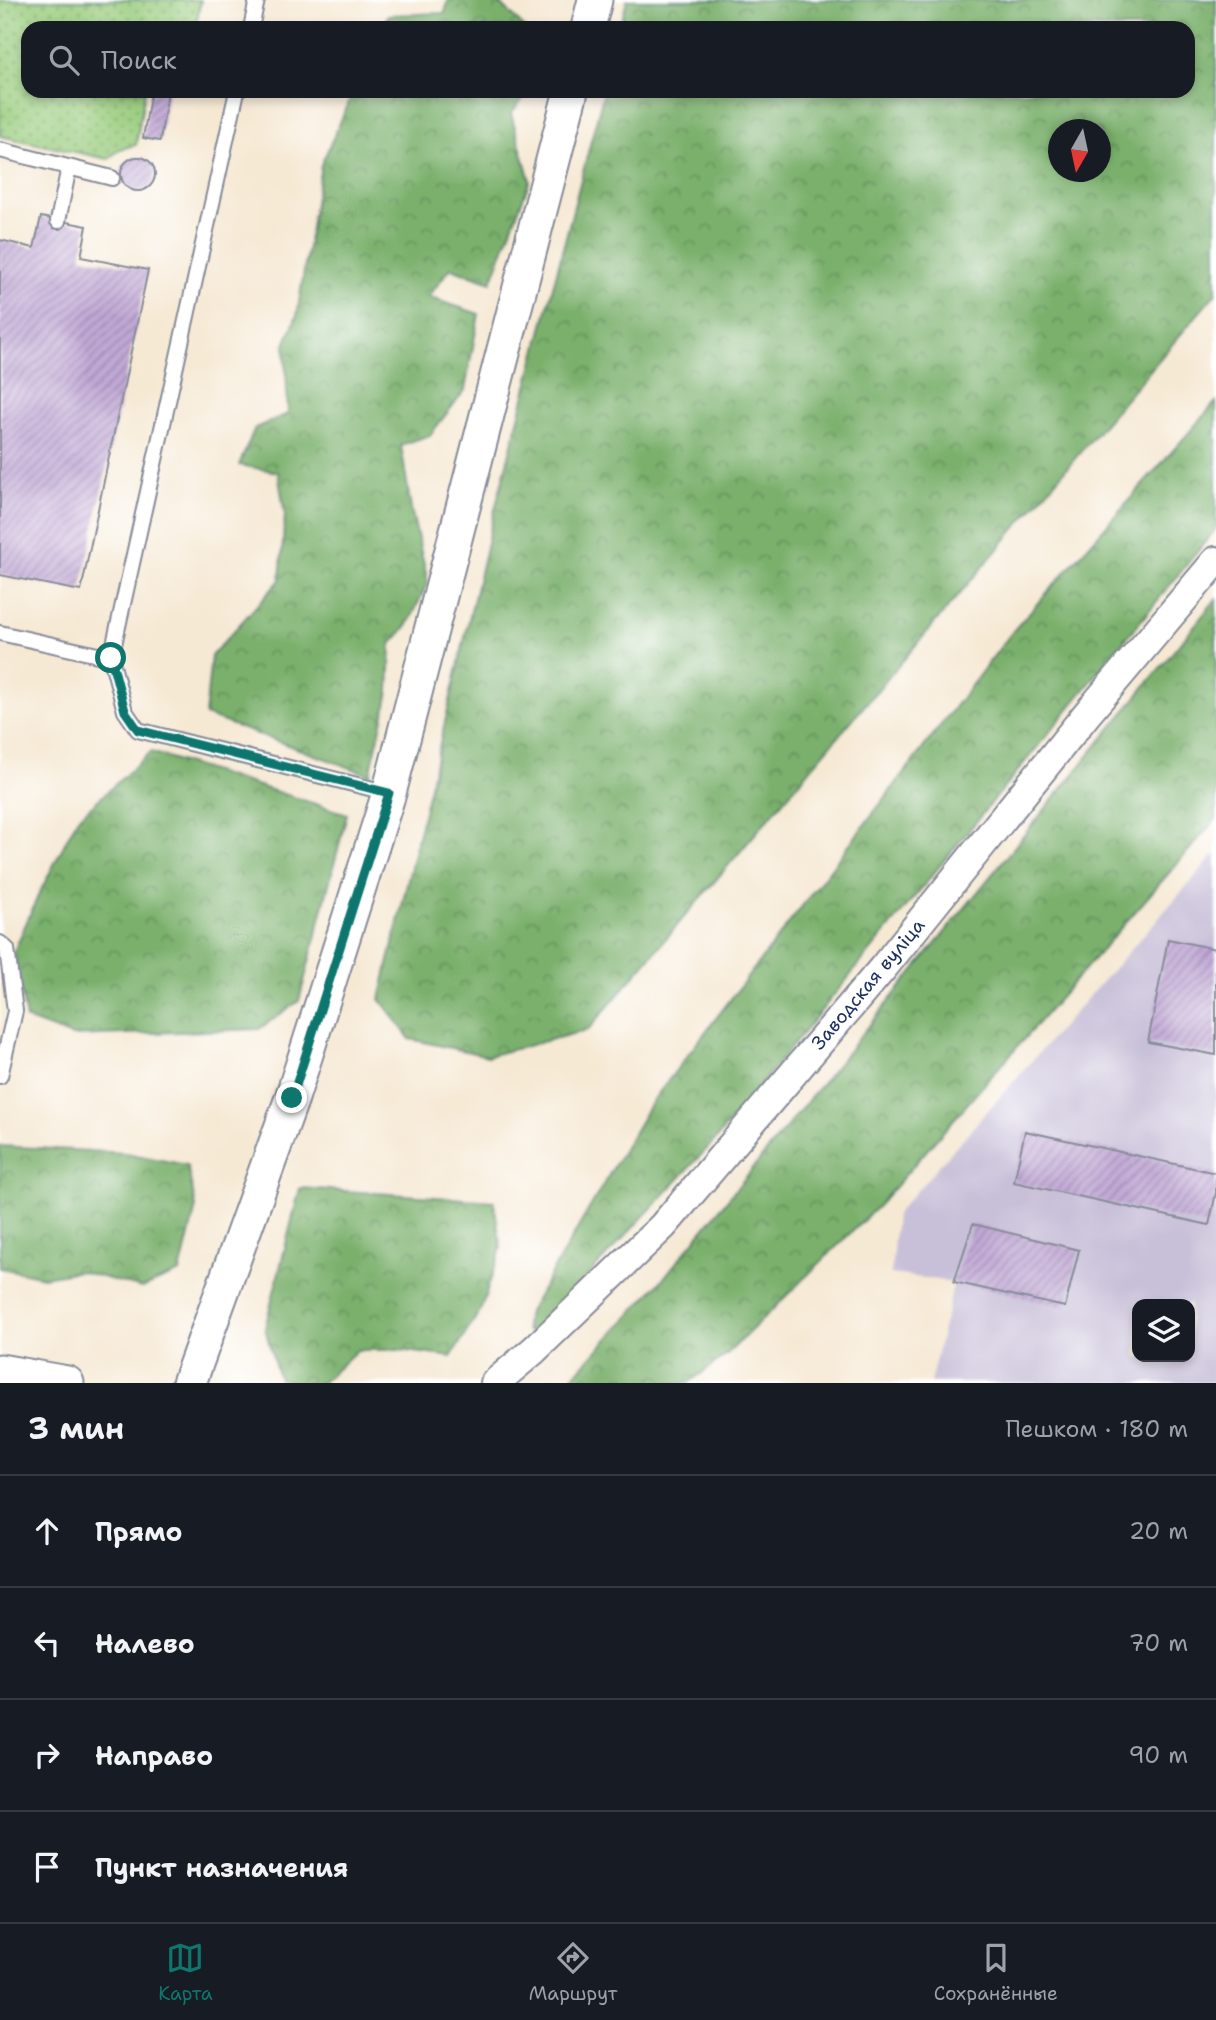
<!DOCTYPE html>
<html lang="ru">
<meta charset="utf-8">
<style>
body{margin:0;font-family:"Shantell Sans",sans-serif;background:#242831;color:#f1f3f6}
.controls{position:absolute;right:21px;bottom:21px;display:grid;overflow:hidden;border-radius:14px;box-shadow:0 4px 10px #0003}
.controls button{width:63px;height:63px;display:grid;place-items:center;padding:0;border:0;border-bottom:2px solid #363941;background:#171b24;color:#f1f3f6;font:35px sans-serif}
.compass{position:absolute;left:1048px;top:119px;width:63px;height:63px;border-radius:50%;background:#171b24;box-shadow:0 4px 10px #0003;rotate:189deg}
.stop{position:absolute;width:21px;height:21px;margin:-16px;border:5px solid #0f766e;border-radius:50%;background:#fff}
.stop.end{background:#0f766e;border-color:#fff;box-shadow:0 2px 7px #0008}
.list{margin:0;padding:0;list-style:none}
h2{display:flex;justify-content:space-between;align-items:center;height:91px;margin:0;padding:0 28px;font-size:30px}
h2 small{font-size:23px;font-weight:400;color:#9ea1a6}
.list li{display:grid;grid-template-columns:46px 1fr auto;gap:21px;align-items:center;box-sizing:border-box;height:112px;padding:0 28px;border-top:2px solid #363941}
.list b{display:block;font-size:26px;white-space:nowrap}
.list em{font-size:23px;font-style:normal;color:#9ea1a6}
.icon{flex:none;width:38px;height:38px;fill:none;stroke:currentColor;stroke-width:2;stroke-linecap:round;stroke-linejoin:round}
.map{position:relative;flex:none;width:1216px;height:1383px;overflow:hidden}
.search{position:absolute;background:#171b24;box-shadow:0 4px 10px #0003;left:21px;right:21px;top:21px;height:77px;display:flex;align-items:center;gap:18px;box-sizing:border-box;padding:0 24px;border-radius:21px;color:#9ea1a6;font-size:26px}
.sheet{height:539px;background:#171b24}
nav{display:flex;justify-content:space-around;align-items:center;box-sizing:border-box;height:98px;border-top:2px solid #363941;background:#171b24;font-size:19px;color:#9ea1a6}
nav a{display:grid;justify-items:center;gap:4px}
nav .on{color:#0f766e}
.map>svg:first-child{display:block}
.industrial{fill:#c8bfd8;fill-rule:evenodd}
.grass{fill:url(#grass-dots);stroke:#5a7e6e;stroke-width:2}
.forest{fill:url(#forest-crowns);stroke:#4a7065;stroke-width:2;fill-rule:evenodd}
.building{fill:url(#building-hatch)}
.lines{fill:none;stroke-linecap:round;stroke-linejoin:round}
.service-casing{stroke:#888c99;stroke-width:18}
.minor-casing{stroke:#888c99;stroke-width:32}
.tertiary-casing{stroke:#888c99;stroke-width:37}
.service{stroke:#fff;stroke-width:14}
.minor{stroke:#fff;stroke-width:28}
.tertiary{stroke:#fff;stroke-width:33}
.route{stroke:#0f766e;stroke-width:9}
.labels{text-anchor:middle;dominant-baseline:central;stroke-width:5;stroke-linejoin:round;paint-order:stroke}
.street-label{font-size:19px;fill:#1b2f5e;stroke:#fff}
</style>
<div class="map">
<svg width="1216" height="1383" viewBox="0 0 1216 1383">
<defs>
<pattern id="grass-dots" width="8" height="8" patternUnits="userSpaceOnUse" patternTransform="scale(1.75)"><rect width="8" height="8" fill="#99cc7d"/><path d="M2 2h.1M6 6h.1" fill="none" stroke="#7ca66a" stroke-width="1.8" stroke-linecap="round"/></pattern>
<pattern id="forest-crowns" width="20" height="18" patternUnits="userSpaceOnUse" patternTransform="scale(1.75)"><rect width="20" height="18" fill="#7ab06c"/><path d="M2 6a3 3 0 1 1 6 0M12 15a3 3 0 1 1 6 0" fill="none" stroke="#63905c"/></pattern>
<pattern id="building-hatch" width="6" height="6" patternUnits="userSpaceOnUse" patternTransform="scale(1.75)"><rect width="6" height="6" fill="#c1a8d5"/><path d="M-1 1l2-2M0 6l6-6M5 7l2-2" fill="none" stroke="#9c89b0"/></pattern>
</defs>
<rect width="100%" height="100%" fill="#fff"/>
<filter id="ink" filterUnits="userSpaceOnUse"><feTurbulence type="fractalNoise" baseFrequency=".0143" numOctaves="2"/><feDisplacementMap in="SourceGraphic" scale="14" xChannelSelector="R" yChannelSelector="G"/><feConvolveMatrix kernelMatrix="1 2 1 2 8 2 1 2 1" color-interpolation-filters="sRGB"/></filter>
<filter id="wash" filterUnits="userSpaceOnUse"><feTurbulence type="fractalNoise" baseFrequency=".00686" numOctaves="4" result="noise"/><feDisplacementMap in="SourceGraphic" scale="28" xChannelSelector="R" yChannelSelector="G"/><feGaussianBlur stdDeviation="1.57" result="paint"/><feColorMatrix in="noise" values="0 0 0 0 0 0 0 0 0 0 0 0 0 0 0 0 0 1.4 0 .05"/><feComposite in="paint" operator="in"/></filter>
<g filter="url(#wash)">
<rect width="100%" height="100%" fill="#f6e9d4"/>
<path class="industrial" d="M1216,853V1383H930L954,1282L891,1274L896,1214ZM1137,1304H1190V1357H1137Z"/>
<path class="grass" d="M0,0H201L195,28H28V91H145L136,145L120,149L108,159L0,136Z"/>
<path class="forest" d="M448,0H497L525,28H382L388,15L445,13Z
M627,0H1216V293L588,1030L488,1056L410,1039L380,999L494,513L604,91H1188V28H620ZM1058,130H1100V172H1058Z
M354,91H529L511,114L530,180L491,282L451,268L428,297L479,314L465,390L430,435L401,445L411,509L428,582L408,625L391,644L389,692L370,775L205,715L211,656L280,580L285,515L278,472L239,465L255,428L288,414L285,345L297,315L321,165Z
M1216,402V529L716,1139L538,1329L529,1332L526,1329L527,1315L651,1103L1013,631Z
M1216,599V819L879,1205L725,1356L688,1383H567L663,1279Z
M151,752L347,814L299,1001L259,1029L72,1036L26,1019L14,951L38,896L77,819Z
M0,1146L126,1153L187,1165L196,1207L180,1272L142,1288L80,1271L43,1277L0,1268Z
M300,1188L494,1201L501,1248L481,1309L451,1357L399,1350H357L322,1383H298L279,1379L265,1328Z"/>
<g id="blocks">
<path class="building" d="M151,91H168L160,141L143,138Z
M121 174a17 17 0 1 1 34 0a17 17 0 1 1-34 0Z
M41,217L87,226L81,257L148,270L81,591L0,575V240L34,248Z
M1168,939L1216,949V1055L1148,1042Z
M1025,1131L1216,1173V1193L1209,1225L1014,1182Z
M973,1224L1079,1250L1065,1307L954,1282Z"/>
</g>
</g>
<g filter="url(#ink)">
<use href="#blocks" fill-opacity="0" stroke="#888c99" stroke-width="2"/>
<g class="lines">
<defs>
<path id="service" d="M251,28L257,0
M0,150L112,178
M58,221L69,167
M0,633L111,658L237,91
M111,658L125,711L138,730L389,793
M0,943L7,949L15,1011L0,1076"/>
<path id="minor" d="M495,1383L534,1350L663,1226L883,968L1086,715L1216,561"/>
<path id="tertiary" d="M588,28L595,0
M0,1371L67,1383
M189,1383L292,1098L389,793L571,91"/>
</defs>
<use href="#service" class="service-casing"/>
<use href="#minor" class="minor-casing"/>
<use href="#tertiary" class="tertiary-casing"/>
<use href="#service" class="service"/>
<use href="#minor" class="minor"/>
<use href="#tertiary" class="tertiary"/>
</g>
</g>
<g class="lines" filter="url(#ink)">
<path class="route" d="M111,658L125,711L138,730L389,793L292,1098"/>
</g>
<g class="labels">
<g class="street-label">
<text transform="translate(868 984) rotate(-50)">Заводская вуліца</text>
</g>
</g>
</svg>
<div class="controls">
<button><svg class="icon" aria-label="layers" viewBox="0 0 24 24"><path d="M12 4l9 5-9 5-9-5zM3 14l9 5 9-5"/></svg></button>
</div>
<svg class="compass" viewBox="-18 -18 36 36"><path d="M0-13l5 13h-10z" fill="#e53935"/><path d="M0 13l5-13h-10z" fill="#9ea1a6"/></svg>
<div class="stop" style="left:111px;top:658px"></div>
<div class="stop end" style="left:292px;top:1098px"></div>
<div class="search"><svg class="icon" aria-label="search" viewBox="0 0 24 24"><circle cx="10" cy="10" r="6"/><path d="M15 15l6 6"/></svg>Поиск</div>
</div>
<section class="sheet">
<h2>3 мин<small>Пешком · 180 m</small></h2>
<ul class="list">
<li><svg class="icon" aria-label="ahead" viewBox="0 0 24 24"><path d="M12 20V5M6 11l6-6 6 6"/></svg><div><b>Прямо</b></div><em>20 m</em></li>
<li><svg class="icon" aria-label="left" viewBox="0 0 24 24"><path d="M17 20v-9H6M10 6l-5 5 5 5"/></svg><div><b>Налево</b></div><em>70 m</em></li>
<li><svg class="icon" aria-label="right" viewBox="0 0 24 24"><path d="M7 20v-9h11M14 6l5 5-5 5"/></svg><div><b>Направо</b></div><em>90 m</em></li>
<li><svg class="icon" aria-label="arrive" viewBox="0 0 24 24"><path d="M6 21V4h12l-3 4 3 4H6"/></svg><div><b>Пункт назначения</b></div></li>
</ul>
</section>
<nav>
<a class="on"><svg class="icon" aria-label="map" viewBox="0 0 24 24"><path d="M3 6l6-2 6 2 6-2v14l-6 2-6-2-6 2zM9 4v14M15 6v14"/></svg>Карта</a>
<a><svg class="icon" aria-label="directions" viewBox="0 0 24 24"><path d="M12 3l9 9-9 9-9-9zM9 14v-3h6M13 9l2 2-2 2"/></svg>Маршрут</a>
<a><svg class="icon" aria-label="saved" viewBox="0 0 24 24"><path d="M7 4h10v16l-5-4-5 4z"/></svg>Сохранённые</a>
</nav>
